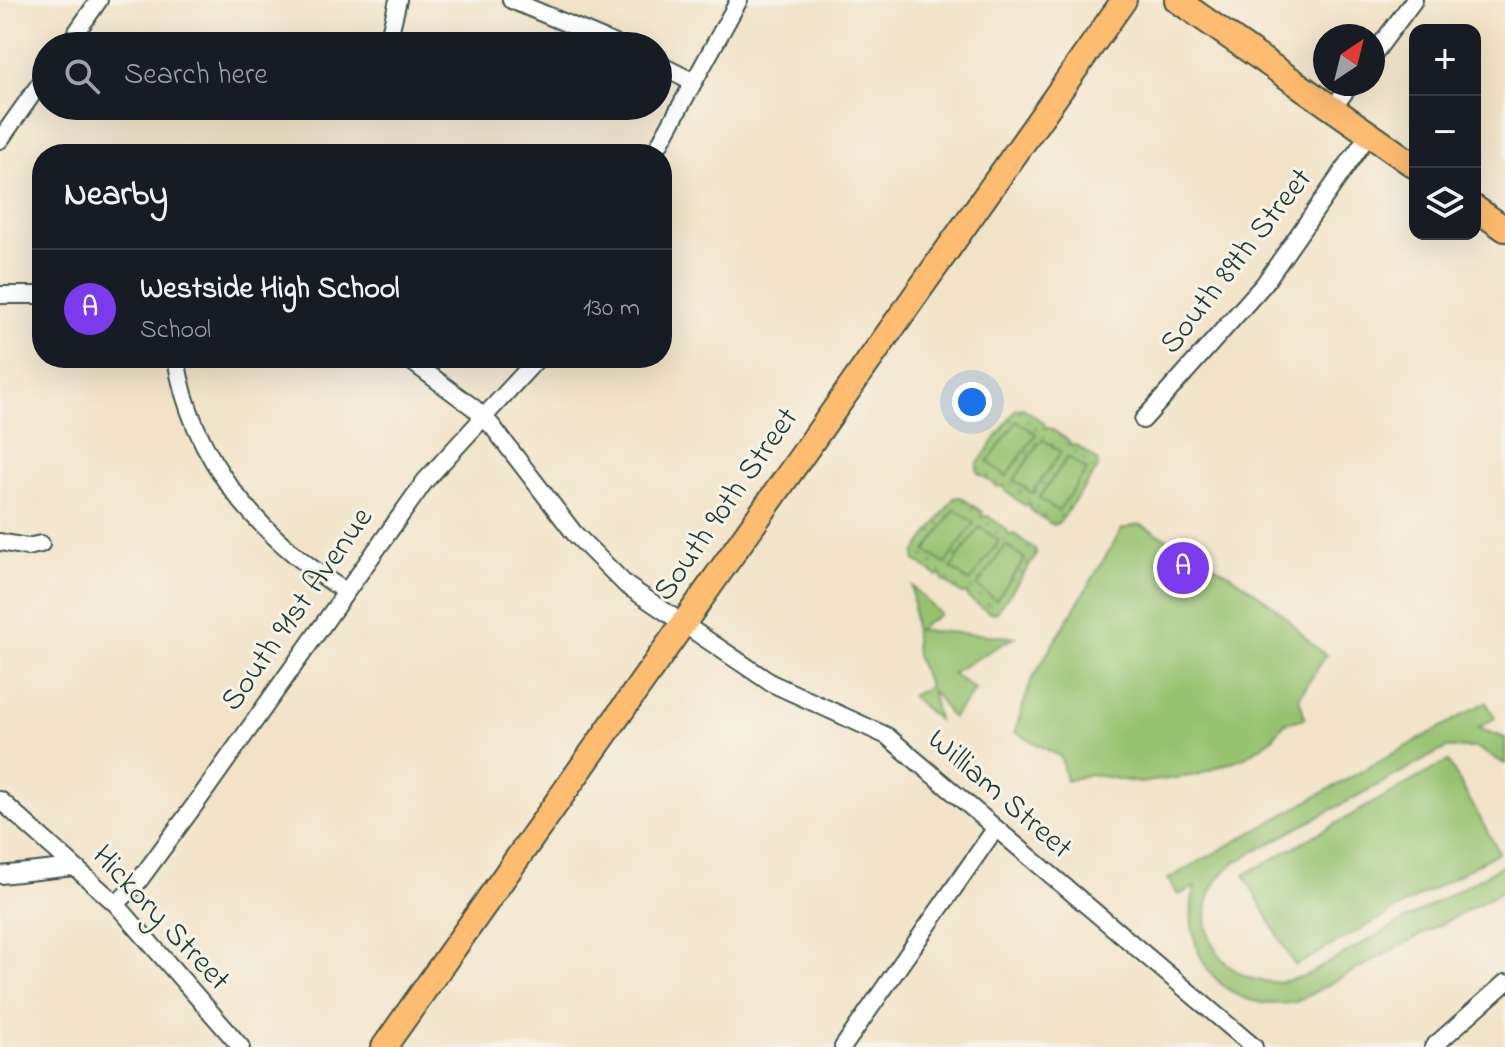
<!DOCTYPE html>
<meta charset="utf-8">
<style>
body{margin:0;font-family:"Indie Flower",sans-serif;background:#20242c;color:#f1f3f6}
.controls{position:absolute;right:24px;top:24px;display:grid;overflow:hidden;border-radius:16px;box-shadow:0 8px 32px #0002}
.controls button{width:72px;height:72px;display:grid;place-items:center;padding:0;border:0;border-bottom:2px solid #363941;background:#171b24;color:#f1f3f6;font:40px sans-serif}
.compass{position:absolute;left:1313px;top:24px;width:72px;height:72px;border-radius:50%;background:#171b24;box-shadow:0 8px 32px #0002;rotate:35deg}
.you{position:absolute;left:972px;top:402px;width:28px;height:28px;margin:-20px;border:6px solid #fff;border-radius:50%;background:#1a73e8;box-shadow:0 0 0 12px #1a73e833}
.badge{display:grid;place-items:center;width:52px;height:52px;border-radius:50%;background:#7c3aed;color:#fff;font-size:26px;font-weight:700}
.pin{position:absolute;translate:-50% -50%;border:4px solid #fff;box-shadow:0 2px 8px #0006}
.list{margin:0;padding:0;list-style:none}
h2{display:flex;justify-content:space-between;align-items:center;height:104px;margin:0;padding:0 32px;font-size:34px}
h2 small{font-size:26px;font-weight:400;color:#9ea1a6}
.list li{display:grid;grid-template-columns:52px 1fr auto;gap:24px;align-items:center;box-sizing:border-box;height:120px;padding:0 32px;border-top:2px solid #363941}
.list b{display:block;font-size:30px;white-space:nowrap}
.list p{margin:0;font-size:26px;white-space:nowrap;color:#9ea1a6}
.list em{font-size:26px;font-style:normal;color:#9ea1a6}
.icon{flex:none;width:44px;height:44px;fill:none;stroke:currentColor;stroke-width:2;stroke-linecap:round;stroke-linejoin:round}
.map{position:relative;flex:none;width:1505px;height:1047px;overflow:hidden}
.search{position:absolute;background:#171b24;box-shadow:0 8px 32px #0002;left:32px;top:32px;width:640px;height:88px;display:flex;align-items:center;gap:20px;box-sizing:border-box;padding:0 28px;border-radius:44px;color:#9ea1a6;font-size:30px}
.panel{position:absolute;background:#171b24;box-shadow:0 8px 32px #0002;left:32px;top:144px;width:640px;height:224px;border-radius:32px}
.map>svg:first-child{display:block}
.park{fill:url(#park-dots);stroke:#5b8052;stroke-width:2}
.pitch{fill:#97c371;stroke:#5b8052;stroke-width:2}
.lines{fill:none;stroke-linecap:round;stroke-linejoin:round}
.minor-casing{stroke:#3f564a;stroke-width:20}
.primary-casing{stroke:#3f564a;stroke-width:28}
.minor{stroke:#fff;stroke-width:16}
.primary{stroke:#fdbc70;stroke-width:24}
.labels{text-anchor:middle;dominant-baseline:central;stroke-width:6;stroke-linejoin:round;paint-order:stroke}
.street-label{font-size:32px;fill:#1f3d34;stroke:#f7f3e8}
</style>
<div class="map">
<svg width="1505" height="1047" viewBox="0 0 1505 1047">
<defs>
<pattern id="park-dots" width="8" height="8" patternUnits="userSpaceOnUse" patternTransform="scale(2)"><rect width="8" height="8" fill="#97c371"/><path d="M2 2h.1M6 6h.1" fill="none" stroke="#7ba05e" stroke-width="1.8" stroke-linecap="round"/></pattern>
</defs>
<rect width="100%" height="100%" fill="#f7f3e8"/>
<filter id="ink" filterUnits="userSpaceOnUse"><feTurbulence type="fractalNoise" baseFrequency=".0125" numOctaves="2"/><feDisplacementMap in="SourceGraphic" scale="16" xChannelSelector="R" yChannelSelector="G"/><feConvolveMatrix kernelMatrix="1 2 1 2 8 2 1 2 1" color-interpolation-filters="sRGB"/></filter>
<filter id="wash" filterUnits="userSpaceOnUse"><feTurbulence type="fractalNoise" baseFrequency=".006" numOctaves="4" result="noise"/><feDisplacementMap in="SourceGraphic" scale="32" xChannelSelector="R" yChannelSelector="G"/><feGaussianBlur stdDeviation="1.8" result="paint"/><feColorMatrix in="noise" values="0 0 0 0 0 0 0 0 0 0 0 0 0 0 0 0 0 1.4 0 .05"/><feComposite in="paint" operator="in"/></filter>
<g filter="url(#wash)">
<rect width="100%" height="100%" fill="#f2e3c8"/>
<path class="park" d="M1023,408L1044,423L1045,428H1050L1069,441L1071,446L1076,445L1097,460L1098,468L1059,523L1053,525L1030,510L1029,504L1024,505L1005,491L1004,486L998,487L977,472V465L1016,409Z
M961,497L982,512L983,517L988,516L1007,530L1009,535L1014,534L1035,549L1036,556L997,612L990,613L968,598L967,593L962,594L943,580L942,575L937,576L915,560V553L954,498Z"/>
<path class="pitch" d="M1017,421L1036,434L1007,476L988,462Z
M1042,439L1061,452L1032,493L1014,480Z
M1068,457L1087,470L1058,511L1039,498Z
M955,509L974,523L945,564L926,551Z
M1139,524C1186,548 1231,572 1272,605C1292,621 1303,639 1326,655L1299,698L1305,718L1285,723L1272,739L1247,756L1197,775L1139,783L1090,774L1066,781L1061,757L1015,732L1031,681L1122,529Z
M980,527L999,541L970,582L951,568Z
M1006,545L1025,559L996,600L977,586Z
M912,586L940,614L917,630L1014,637L952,673L975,690L952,718L931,689L938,720L911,696L929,686L916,656Z
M1486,702L1495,718L1478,728L1505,738V764L1477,748H1446L1237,861C1167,910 1227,1011 1308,974L1505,864V890L1296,1002C1224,1016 1178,953 1195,887L1178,895L1168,879Z
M1448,761L1499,852L1295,966L1244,875Z"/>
</g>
<g filter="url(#ink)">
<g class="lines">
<defs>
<path id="minor" d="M511,0L620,46
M67,46L99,0
M387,46L398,0
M1373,55L1414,0
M658,64L692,81
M1332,109L1351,84
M0,140L46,75
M654,154L739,0
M0,295H42
M176,358C192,461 260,537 345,591
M407,358L474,408L492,426L574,533L626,585L771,683L887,736L1254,1047
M1143,420L1264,284L1369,134
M0,542L27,547L41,544
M0,800L116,904L241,1047
M0,875L74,867
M116,904L135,886L202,795L425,481L538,358
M843,1047L995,829
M1433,1047L1505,983"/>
<path id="primary" d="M1177,0L1415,166
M1475,208L1505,229
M384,1047L1124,0"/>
</defs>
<use href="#minor" class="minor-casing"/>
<use href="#primary" class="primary-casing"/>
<use href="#minor" class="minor"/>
<use href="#primary" class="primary"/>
</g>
</g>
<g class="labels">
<g class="street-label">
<text transform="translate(1237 262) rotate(-52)">South 89th Street</text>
<text transform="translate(727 505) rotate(-55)">South 90th Street</text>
<text transform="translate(298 610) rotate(-55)">South 91st Avenue</text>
<text transform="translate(999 795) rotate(41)">William Street</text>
<text transform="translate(160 919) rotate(47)">Hickory Street</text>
</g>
</g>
</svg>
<div class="controls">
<button>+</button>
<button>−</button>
<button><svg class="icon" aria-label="layers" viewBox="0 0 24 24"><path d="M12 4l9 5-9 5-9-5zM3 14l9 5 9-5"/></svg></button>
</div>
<svg class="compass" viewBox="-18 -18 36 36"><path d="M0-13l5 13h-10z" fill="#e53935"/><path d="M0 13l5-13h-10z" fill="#9ea1a6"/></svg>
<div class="you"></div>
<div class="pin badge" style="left:1183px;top:568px">A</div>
<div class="search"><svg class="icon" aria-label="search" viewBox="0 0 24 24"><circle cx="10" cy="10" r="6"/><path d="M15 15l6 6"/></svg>Search here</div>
<section class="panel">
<h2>Nearby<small></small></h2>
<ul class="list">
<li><span class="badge">A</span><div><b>Westside High School</b><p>School</p></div><em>130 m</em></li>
</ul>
</section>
</div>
